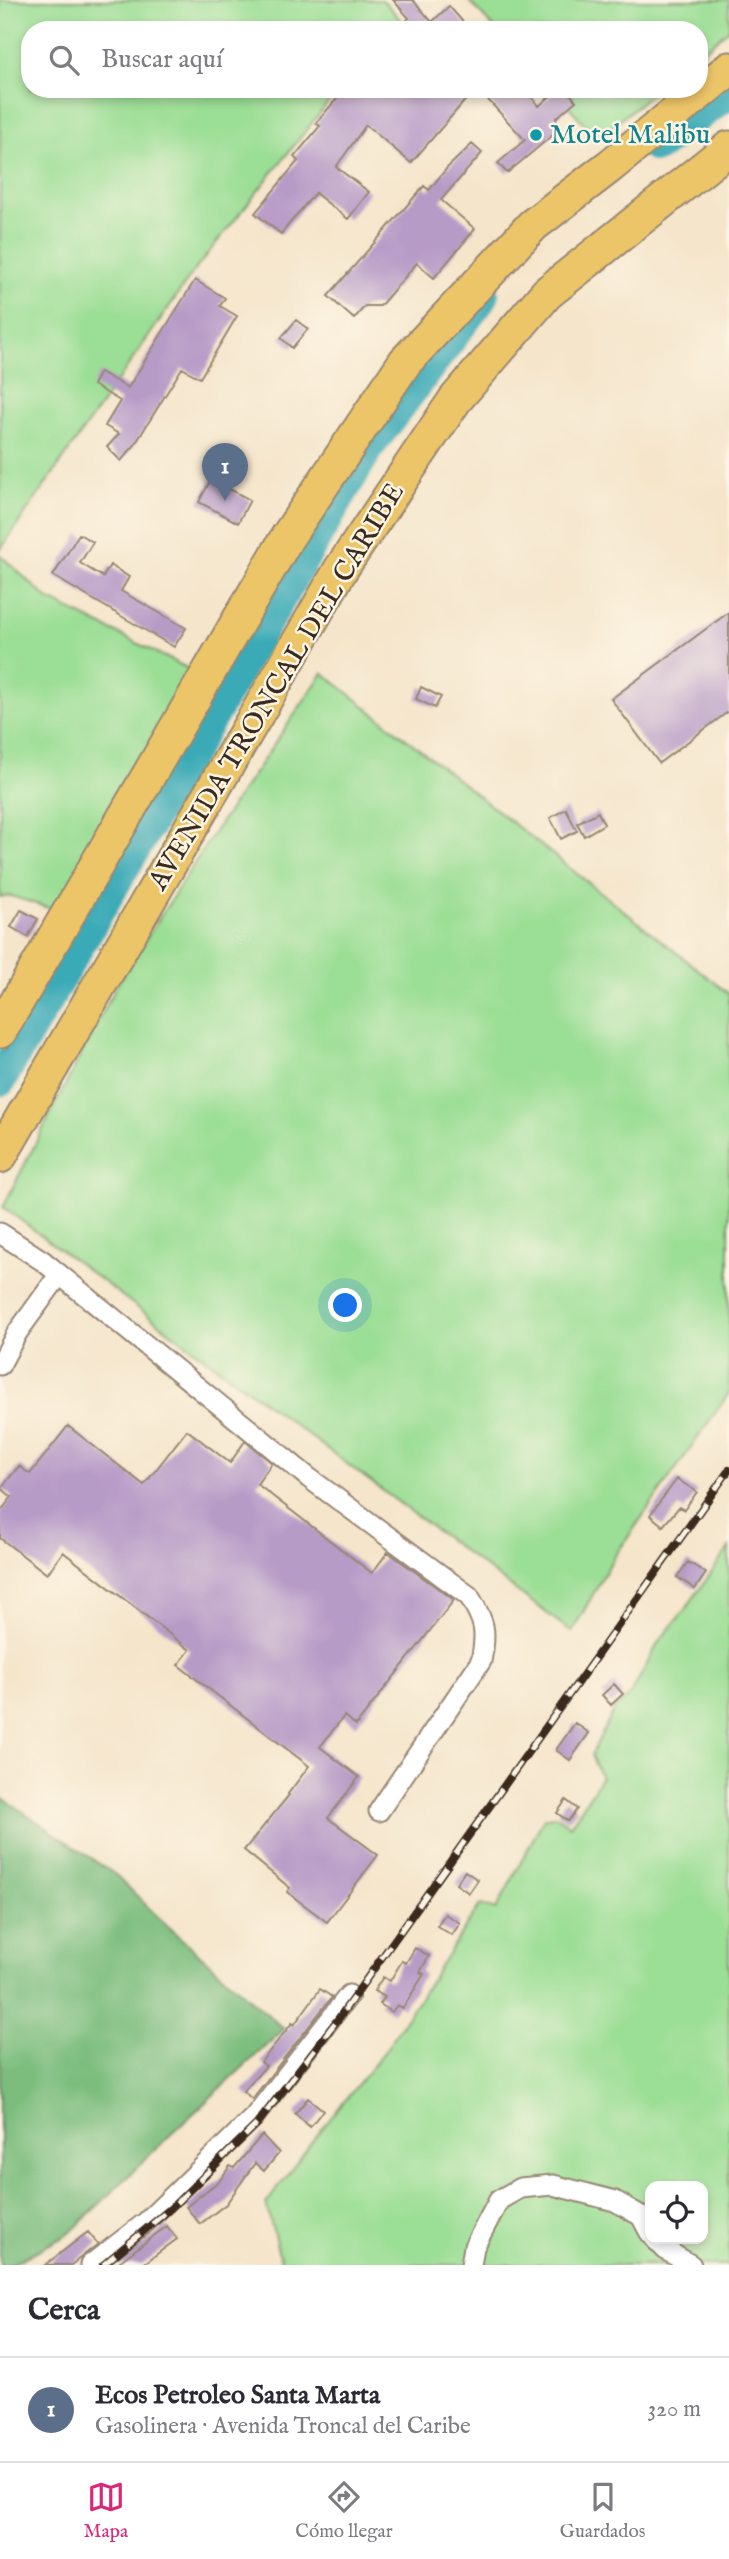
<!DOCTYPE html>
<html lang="es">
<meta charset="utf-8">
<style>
body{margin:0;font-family:"IM FELL English",serif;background:#f2f2f3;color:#2b2b33}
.controls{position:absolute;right:21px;bottom:21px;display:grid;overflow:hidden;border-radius:14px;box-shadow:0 4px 10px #0003}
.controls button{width:63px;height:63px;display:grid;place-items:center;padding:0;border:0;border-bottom:2px solid #e1e1e2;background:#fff;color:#2b2b33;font:35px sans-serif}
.you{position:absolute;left:346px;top:1306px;width:24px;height:24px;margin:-18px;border:5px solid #fff;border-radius:50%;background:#1a73e8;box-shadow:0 0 0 10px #1a73e833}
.badge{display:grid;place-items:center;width:46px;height:46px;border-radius:50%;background:#db2777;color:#fff;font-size:23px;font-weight:700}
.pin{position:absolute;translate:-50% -58px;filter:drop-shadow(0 2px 4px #0008)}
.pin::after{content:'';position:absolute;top:37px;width:24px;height:21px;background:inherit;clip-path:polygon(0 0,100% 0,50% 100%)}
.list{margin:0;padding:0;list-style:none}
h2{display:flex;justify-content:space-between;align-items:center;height:91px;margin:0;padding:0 28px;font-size:30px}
h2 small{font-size:23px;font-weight:400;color:#7c7c81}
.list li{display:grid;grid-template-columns:46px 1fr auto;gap:21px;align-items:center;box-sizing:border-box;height:105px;padding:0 28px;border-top:2px solid #e1e1e2}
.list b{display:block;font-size:26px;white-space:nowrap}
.list p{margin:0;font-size:23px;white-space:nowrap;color:#7c7c81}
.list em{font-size:23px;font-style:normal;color:#7c7c81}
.icon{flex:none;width:38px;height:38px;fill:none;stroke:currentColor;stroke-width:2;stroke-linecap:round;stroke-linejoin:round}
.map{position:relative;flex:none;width:729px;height:2265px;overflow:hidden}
.search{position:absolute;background:#fff;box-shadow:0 4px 10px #0003;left:21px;right:21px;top:21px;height:77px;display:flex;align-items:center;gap:18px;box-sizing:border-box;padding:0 24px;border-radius:28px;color:#7c7c81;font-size:26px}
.sheet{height:196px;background:#fff}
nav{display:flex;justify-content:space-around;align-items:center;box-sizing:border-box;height:98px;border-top:2px solid #e1e1e2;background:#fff;font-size:19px;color:#7c7c81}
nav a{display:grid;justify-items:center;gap:4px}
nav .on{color:#db2777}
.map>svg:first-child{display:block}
.green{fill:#9bde95;stroke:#6b845a;stroke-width:2;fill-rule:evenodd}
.forest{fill:#7cbd7e;stroke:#5c744e;stroke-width:2}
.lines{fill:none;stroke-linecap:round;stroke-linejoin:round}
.river{stroke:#3aaab7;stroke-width:32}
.building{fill:#b79bc7}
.minor-casing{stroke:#988874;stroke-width:23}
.trunk-casing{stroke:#988874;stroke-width:37}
.minor{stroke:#fff;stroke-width:19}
.trunk{stroke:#edc569;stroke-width:33}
.rail-casing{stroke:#3b2a1e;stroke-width:8}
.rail{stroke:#fcf5e5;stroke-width:5;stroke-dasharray:16;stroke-linecap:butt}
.culture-dot{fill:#0f9aa8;stroke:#fcf5e5;stroke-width:2.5}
.labels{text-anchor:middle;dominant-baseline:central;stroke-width:5;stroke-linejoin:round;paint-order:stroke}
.culture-label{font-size:28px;fill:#0d838f;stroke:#fcf5e5;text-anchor:start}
.street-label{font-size:28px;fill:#3b2a1e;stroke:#fcf5e5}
</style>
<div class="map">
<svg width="729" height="2265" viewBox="0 0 729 2265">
<rect width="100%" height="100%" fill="#fcf5e5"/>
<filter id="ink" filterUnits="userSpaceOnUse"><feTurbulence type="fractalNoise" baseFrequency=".0143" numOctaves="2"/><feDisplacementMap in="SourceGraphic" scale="14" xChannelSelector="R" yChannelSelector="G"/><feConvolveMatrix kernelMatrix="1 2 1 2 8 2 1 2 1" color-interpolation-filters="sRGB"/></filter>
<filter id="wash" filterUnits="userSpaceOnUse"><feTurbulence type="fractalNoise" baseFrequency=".00686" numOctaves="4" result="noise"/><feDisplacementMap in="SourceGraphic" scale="28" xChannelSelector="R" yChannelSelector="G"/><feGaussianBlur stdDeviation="1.57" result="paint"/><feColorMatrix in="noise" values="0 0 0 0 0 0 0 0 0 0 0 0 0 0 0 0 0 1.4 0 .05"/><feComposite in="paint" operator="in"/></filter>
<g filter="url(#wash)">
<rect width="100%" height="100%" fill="#f5e5cb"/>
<path class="green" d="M0,0H383L401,20L393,30H30V89H339L194,271L0,550Z
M468,0H729V29L699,54V30H496Z
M552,89H657L598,138Z
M0,555L48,599L195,672L55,910L11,896L0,897Z
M323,673L729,994V1393L612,1560L572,1632L3,1207L115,988L216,829Z
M729,1548V2265H282L266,2204L317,2135L385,2051L480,1905L496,1910L544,1818L555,1815L570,1826L601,1778L591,1755L614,1710L630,1695L660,1640L684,1611ZM650,2186H703V2239H650Z"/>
<path class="forest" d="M0,1796L117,1876L167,1926L284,2029L167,2138L69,2234L10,2265H0Z"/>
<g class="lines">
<path class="river" d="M657,147L729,93
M0,1081L368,448L483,296"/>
</g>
<g id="blocks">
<path class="building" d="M393,0H413L432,22L449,6L470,30H398L409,18Z
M345,89H475L411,163L366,125L336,167L369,192L348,219L315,193L281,234L255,213L298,161L294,157L320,126L316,123Z
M478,89H525L539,106L558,89H566L576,101L556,118L559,130L507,173L498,163L525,140Z
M472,144L482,153L441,200L475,229L434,278L417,263L380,306H365L354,319L328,296L424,186L429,190L447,168Z
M195,280L225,298L220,306L237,316L200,378L182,368L134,446L121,461L107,447L119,434L105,426L120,401L93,385L100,372L128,388Z
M296,320L308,329L292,348L281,338Z
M211,479L250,500L238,523L199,502Z
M79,534L93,542L80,563L103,577L110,565L129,577L121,591L186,628L174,647L53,576Z
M729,612V711L659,763L611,699Z
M421,687L441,697L435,708L416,699Z
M566,809L577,831L561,839L550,818Z
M598,812L604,824L584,836L577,823Z
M21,910L38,919L28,937L11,927Z
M68,1426L144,1485L187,1430L230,1463L245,1441L272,1463L257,1484L372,1573L388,1552L454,1600L356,1725L344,1716L320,1747L359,1777L328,1818L378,1855L327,1922L287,1892L290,1888L244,1850L289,1795L288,1794L309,1766L178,1665L190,1650L63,1552L47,1574L0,1538V1512L12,1497L1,1488L19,1466L30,1474Z
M677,1479L697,1492L684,1510L679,1507L663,1526L650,1515Z
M688,1562L706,1573L695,1589L677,1577Z
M614,1684L623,1694L611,1705L602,1695Z
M575,1723L589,1733L570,1760L556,1750Z
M566,1800L577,1809L568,1821L557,1813Z
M465,1871L478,1880L469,1893L456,1884Z
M445,1914L460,1923L452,1935L437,1926Z
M415,1948L429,1956L420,1972L424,1974L403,2008L397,2005L392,2012L380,2004L385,1997L374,1991L383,1977L390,1981L402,1961L406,1963Z
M320,1989L332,1997L252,2099L243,2091L266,2066L261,2062L292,2023L294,2025Z
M308,2098L323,2110L310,2127L295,2114Z
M262,2135L279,2153L264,2171L255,2163L226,2204L200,2224L186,2207L220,2180L230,2166L234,2168Z
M167,2226L177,2239L142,2265H115Z
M88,2232L98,2244L71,2265H45Z"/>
</g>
</g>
<g filter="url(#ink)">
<use href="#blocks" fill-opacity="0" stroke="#988874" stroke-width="2"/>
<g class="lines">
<defs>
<path id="minor" d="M0,1233L43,1261L309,1478L469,1596C485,1622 487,1631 481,1661L379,1811
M0,1365L17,1333L59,1275
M655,2239L666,2250L691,2265
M90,2265L146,2222L254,2117L349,1995
M471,2265L474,2247L499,2200L520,2188L553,2185L615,2201L641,2216L650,2233"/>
<path id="trunk" d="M0,1031L288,536L405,362L533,225L610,166L729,69
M0,1156L341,569L455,400L547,293L729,148"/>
</defs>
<use href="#minor" class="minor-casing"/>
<use href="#trunk" class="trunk-casing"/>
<use href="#minor" class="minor"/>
<use href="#trunk" class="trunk"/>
<defs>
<path id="rail" d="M103,2265L171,2208L257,2124L338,2019L729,1470"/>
</defs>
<use href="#rail" class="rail-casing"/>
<use href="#rail" class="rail"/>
</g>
</g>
<circle class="culture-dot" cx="536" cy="135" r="7"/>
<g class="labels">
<g class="culture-label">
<text x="550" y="135">Motel Malibu</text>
</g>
<g class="street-label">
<text transform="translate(277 687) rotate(-59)">AVENIDA TRONCAL DEL CARIBE</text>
</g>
</g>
</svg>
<div class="controls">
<button><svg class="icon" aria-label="locate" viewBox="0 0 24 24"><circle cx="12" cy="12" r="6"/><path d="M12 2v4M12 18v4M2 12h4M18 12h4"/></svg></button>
</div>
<div class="you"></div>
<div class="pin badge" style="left:225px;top:501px;background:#5c6f8a">1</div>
<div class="search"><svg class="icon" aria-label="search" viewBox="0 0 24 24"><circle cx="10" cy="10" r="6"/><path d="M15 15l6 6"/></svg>Buscar aquí</div>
</div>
<section class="sheet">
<h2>Cerca<small></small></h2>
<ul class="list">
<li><span class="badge" style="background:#5c6f8a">1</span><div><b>Ecos Petroleo Santa Marta</b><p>Gasolinera · Avenida Troncal del Caribe</p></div><em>320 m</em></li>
</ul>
</section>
<nav>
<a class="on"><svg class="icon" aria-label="map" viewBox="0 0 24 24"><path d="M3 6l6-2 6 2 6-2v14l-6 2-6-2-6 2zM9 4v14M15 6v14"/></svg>Mapa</a>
<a><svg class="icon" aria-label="directions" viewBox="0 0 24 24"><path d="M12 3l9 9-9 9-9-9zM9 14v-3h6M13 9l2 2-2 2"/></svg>Cómo llegar</a>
<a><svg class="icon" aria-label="saved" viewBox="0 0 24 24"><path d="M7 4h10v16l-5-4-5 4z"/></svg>Guardados</a>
</nav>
